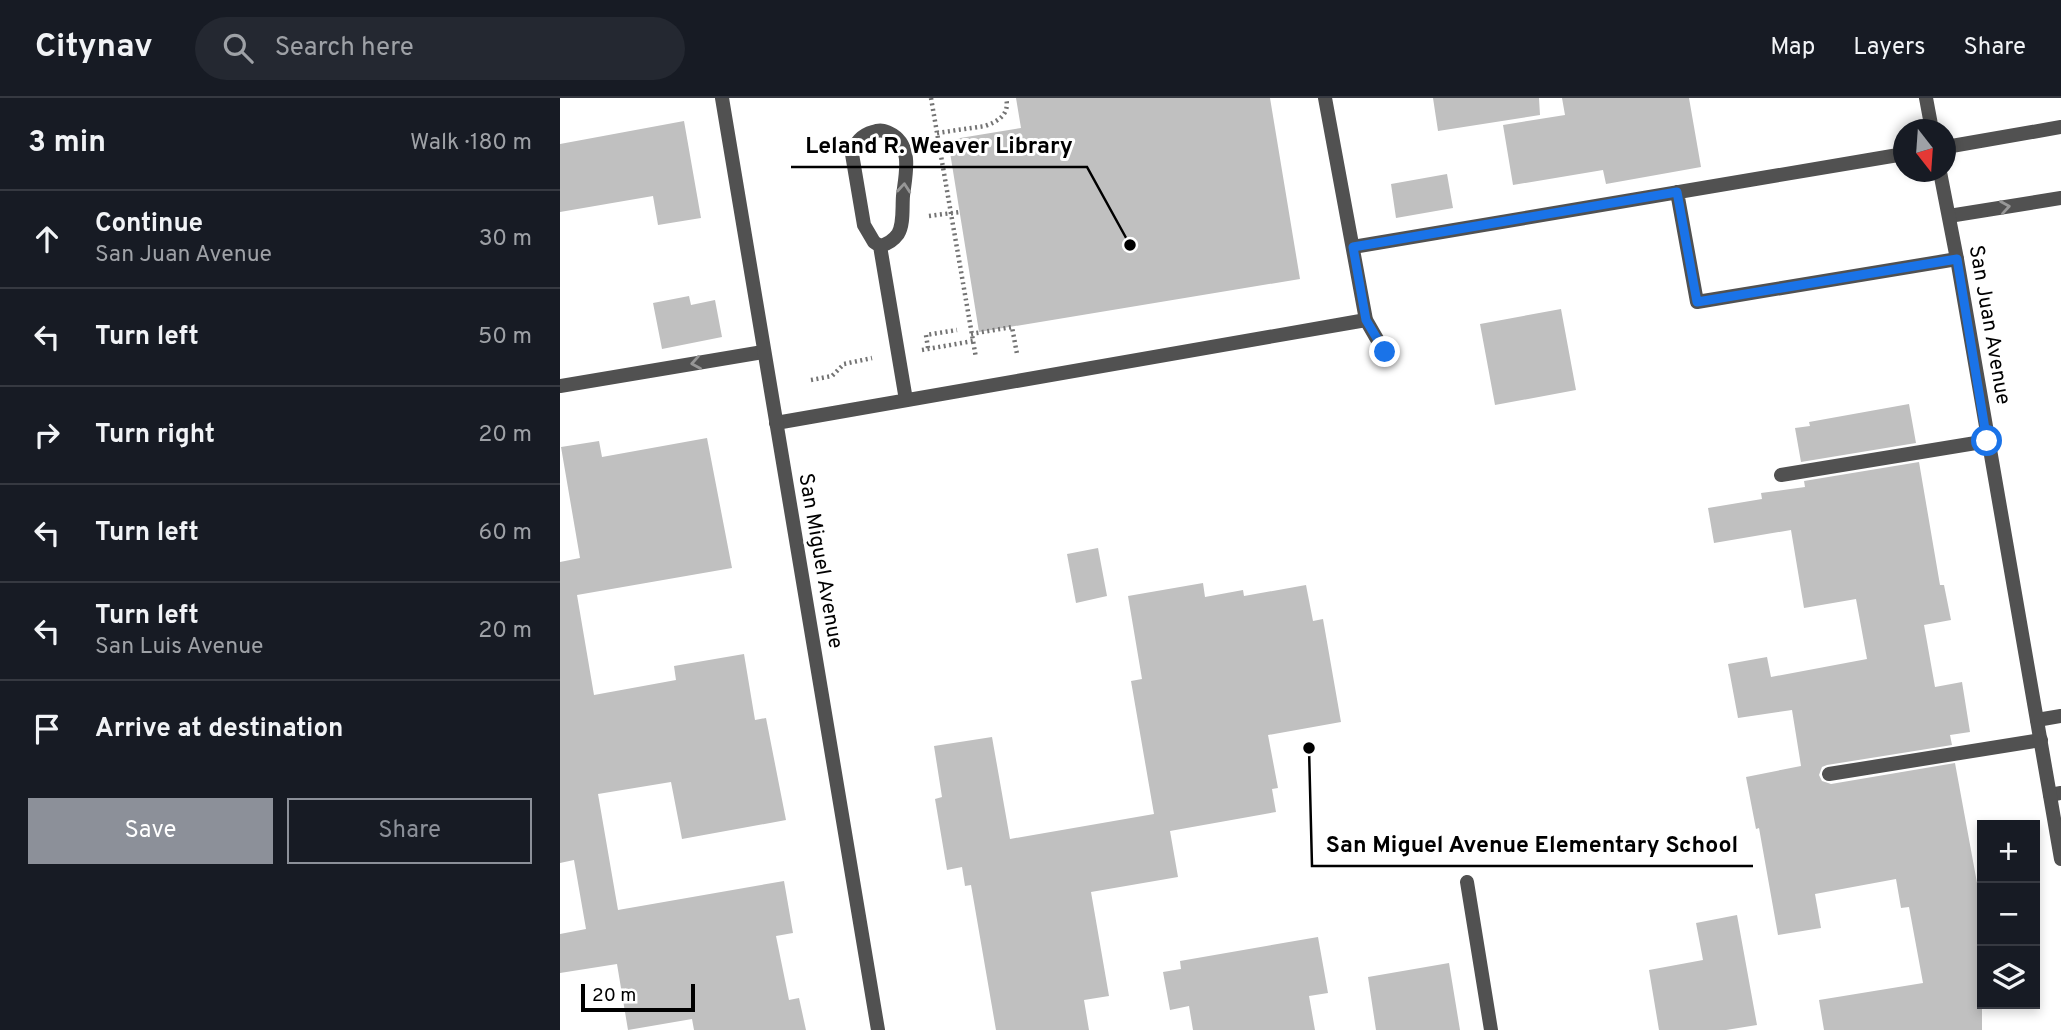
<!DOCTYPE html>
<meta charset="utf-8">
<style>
body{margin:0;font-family:Overpass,sans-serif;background:#242831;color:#f1f3f6}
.controls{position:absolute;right:21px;bottom:21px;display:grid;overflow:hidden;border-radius:0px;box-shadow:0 4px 10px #0003}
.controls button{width:63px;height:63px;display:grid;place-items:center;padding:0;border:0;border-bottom:2px solid #363941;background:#171b24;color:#f1f3f6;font:35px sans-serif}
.compass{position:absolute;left:1333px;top:21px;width:63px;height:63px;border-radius:50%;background:#171b24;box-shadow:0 4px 10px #0003;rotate:163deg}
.scale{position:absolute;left:21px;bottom:18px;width:114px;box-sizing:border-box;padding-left:7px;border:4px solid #000;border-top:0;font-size:19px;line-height:24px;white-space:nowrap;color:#000;-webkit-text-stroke:5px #fff;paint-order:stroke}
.stop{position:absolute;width:21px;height:21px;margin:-16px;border:5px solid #1a73e8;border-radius:50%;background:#fff}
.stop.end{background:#1a73e8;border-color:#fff;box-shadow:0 2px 7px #0008}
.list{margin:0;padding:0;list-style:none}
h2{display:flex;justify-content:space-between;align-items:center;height:91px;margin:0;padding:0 28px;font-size:30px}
h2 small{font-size:23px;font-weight:400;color:#9ea1a6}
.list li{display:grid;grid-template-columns:46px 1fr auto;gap:21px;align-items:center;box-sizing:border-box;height:98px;padding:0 28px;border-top:2px solid #363941}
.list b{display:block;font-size:26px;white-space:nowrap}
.list p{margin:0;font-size:23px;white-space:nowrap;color:#9ea1a6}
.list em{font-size:23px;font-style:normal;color:#9ea1a6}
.actions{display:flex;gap:14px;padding:21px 28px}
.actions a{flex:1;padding:16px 0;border:2px solid #8c9099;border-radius:0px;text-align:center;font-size:24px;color:#8c9099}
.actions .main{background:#8c9099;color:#fff}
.icon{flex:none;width:38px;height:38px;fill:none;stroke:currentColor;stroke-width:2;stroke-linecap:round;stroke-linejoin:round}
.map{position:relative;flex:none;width:1501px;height:932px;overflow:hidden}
header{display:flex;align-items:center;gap:42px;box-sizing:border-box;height:98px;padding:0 35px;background:#171b24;border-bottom:2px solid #363941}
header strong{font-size:33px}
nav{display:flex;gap:38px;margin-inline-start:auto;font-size:24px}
.search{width:490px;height:63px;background:#242831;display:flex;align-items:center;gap:18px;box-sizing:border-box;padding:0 24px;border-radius:38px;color:#9ea1a6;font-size:26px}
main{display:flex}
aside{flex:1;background:#171b24}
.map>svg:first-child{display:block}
.building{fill:#c0c0c0}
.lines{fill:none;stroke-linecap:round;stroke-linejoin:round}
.path{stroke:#737373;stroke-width:4.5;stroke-dasharray:2 3.5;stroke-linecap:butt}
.service{stroke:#515151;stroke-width:14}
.minor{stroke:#515151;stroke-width:14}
.oneway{stroke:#979797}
.route{stroke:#1a73e8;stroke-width:9}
.labels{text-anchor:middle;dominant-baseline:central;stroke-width:6;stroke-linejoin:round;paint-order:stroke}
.street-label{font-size:21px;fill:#000;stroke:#fff}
.leader{fill:none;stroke:#000;stroke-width:2.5}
.callout-dot{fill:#000;stroke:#fff;stroke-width:2.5}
.callout-label{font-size:23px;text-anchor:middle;font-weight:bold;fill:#000;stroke:#fff;stroke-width:6;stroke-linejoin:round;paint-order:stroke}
</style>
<header>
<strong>Citynav</strong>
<div class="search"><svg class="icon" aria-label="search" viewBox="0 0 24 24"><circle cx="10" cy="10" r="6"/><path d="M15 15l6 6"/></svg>Search here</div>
<nav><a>Map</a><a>Layers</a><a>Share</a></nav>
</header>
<main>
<aside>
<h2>3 min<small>Walk · 180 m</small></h2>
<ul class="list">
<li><svg class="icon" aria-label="ahead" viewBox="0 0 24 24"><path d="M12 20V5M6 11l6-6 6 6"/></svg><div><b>Continue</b><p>San Juan Avenue</p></div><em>30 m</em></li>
<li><svg class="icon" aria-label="left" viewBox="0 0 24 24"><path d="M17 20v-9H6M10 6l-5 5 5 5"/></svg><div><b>Turn left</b></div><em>50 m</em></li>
<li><svg class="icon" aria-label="right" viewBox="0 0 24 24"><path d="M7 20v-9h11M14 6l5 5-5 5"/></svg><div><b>Turn right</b></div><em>20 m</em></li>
<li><svg class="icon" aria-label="left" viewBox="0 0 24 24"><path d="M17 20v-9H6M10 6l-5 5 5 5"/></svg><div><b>Turn left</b></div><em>60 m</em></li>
<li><svg class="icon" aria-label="left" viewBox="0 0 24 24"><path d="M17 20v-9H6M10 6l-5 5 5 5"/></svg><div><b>Turn left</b><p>San Luis Avenue</p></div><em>20 m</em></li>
<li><svg class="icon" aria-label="arrive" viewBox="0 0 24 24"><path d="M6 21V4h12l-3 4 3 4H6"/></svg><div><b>Arrive at destination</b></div></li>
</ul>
<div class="actions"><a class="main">Save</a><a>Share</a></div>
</aside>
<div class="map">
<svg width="1501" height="932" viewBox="0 0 1501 932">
<rect width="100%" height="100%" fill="#fff"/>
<path class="building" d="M456,0H710L740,181L419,234L388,42L461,30Z
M873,0H979L980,17L878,33Z
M1002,0H1129L1141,69L1046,86L1043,72L953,87L943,27L1005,17Z
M124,23L141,120L98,127L93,98L0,114V46Z
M887,76L893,110L836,120L831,86Z
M129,198L131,207L155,202L162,239L102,251L93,205Z
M1001,211L1016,292L935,307L920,226Z
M1349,306L1356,345L1241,364L1235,330L1250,328L1249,324Z
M147,340L172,470L17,497L34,597L116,582L114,568L184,556L195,622L206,620L226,722L122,741L111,684L38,696L58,812L224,783L233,835L216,838L229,902L239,900L246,932H134L132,921L68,932L57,866L0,875V836L26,831L14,762L0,765V464L20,460L1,349L39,343L42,359Z
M1359,364L1380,487H1384L1391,522L1364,527L1375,589L1402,584L1410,634L1390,637L1392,647L1267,667L1262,669L1259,677L1262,683L1271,686L1395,665L1422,812V932H1264L1259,902L1363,885L1349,809L1341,810L1336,781L1255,796L1261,830L1218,837L1199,730L1196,731L1186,679L1241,668L1232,612L1178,620L1168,566L1207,559L1211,579L1307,561L1296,501L1244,510L1231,432L1154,445L1148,410L1202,401L1201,395L1245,389L1244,383Z
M538,450L547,498L516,505L507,456Z
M643,485L645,499L683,492L684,498L746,487L753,523L763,521L781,624L708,637L718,690L712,691L716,714L610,733L618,779L531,794L549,898L524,902L529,932H436L411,787L405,788L402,769L387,772L375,701L382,699L374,648L432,639L450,741L594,716L571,583L582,581L568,498Z
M1177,817L1197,927L1166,932H1099L1089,872L1143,862L1136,825Z
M758,839L768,895L749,898L755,932H633L629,908L610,912L603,874L621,871L620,863Z
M889,865L900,932H816L808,879Z"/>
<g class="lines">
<path class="path" d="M371,0L416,260
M377,35L425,28C439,23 450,16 446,0
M369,118L400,114
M411,236L452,229L457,256
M368,250L366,237L397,232
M362,252L413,243
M251,282L272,278L284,266L312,260"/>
<path class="service" d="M1386,49L1501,29
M1117,94L1137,204L1397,161
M1389,118L1501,100
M320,148C328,146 333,143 338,136C344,126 342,110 343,98C345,79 353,50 333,37C326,33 321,31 313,34C302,37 295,45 292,56L304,127L314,144L320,148L346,302
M793,149L1344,56
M0,288L203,254
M216,325L806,222
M1221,377L1428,343
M1477,622L1501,618
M1269,676L1481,642
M1490,697L1501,695
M907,784L931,932"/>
<path class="minor" d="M162,0L318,932
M765,0L806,222L825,255
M1366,0L1372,32
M1380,74L1397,161L1501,761"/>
</g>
<defs><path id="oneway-chevron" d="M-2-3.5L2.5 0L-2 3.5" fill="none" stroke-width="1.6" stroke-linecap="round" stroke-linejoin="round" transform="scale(1.75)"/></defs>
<g class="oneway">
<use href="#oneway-chevron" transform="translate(344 90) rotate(-85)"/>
<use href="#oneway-chevron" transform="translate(1445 109) rotate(-9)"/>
<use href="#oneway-chevron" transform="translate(136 265) rotate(170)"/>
</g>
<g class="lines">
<path class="route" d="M825,254L806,222L793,149L1117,94L1137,204L1397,161L1427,343"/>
</g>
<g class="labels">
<g class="street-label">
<text transform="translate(1429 227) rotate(80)">San Juan Avenue</text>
<text transform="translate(260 463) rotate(80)">San Miguel Avenue</text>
</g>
</g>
<path class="leader" d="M570 147L527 69H231M749 650L752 768H1193"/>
<g class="callout-dot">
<circle cx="570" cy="147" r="7"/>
<circle cx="749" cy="650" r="7"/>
</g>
<g class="callout-label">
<text x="379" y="55">Leland R. Weaver Library</text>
<text x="972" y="754">San Miguel Avenue Elementary School</text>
</g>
</svg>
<div class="controls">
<button>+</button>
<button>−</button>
<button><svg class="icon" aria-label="layers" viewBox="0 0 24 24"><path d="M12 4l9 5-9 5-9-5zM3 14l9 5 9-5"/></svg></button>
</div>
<svg class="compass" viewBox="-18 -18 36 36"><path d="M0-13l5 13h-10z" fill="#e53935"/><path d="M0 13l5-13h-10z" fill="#9ea1a6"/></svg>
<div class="scale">20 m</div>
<div class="stop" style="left:1427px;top:343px"></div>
<div class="stop end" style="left:825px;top:254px"></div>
</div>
</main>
